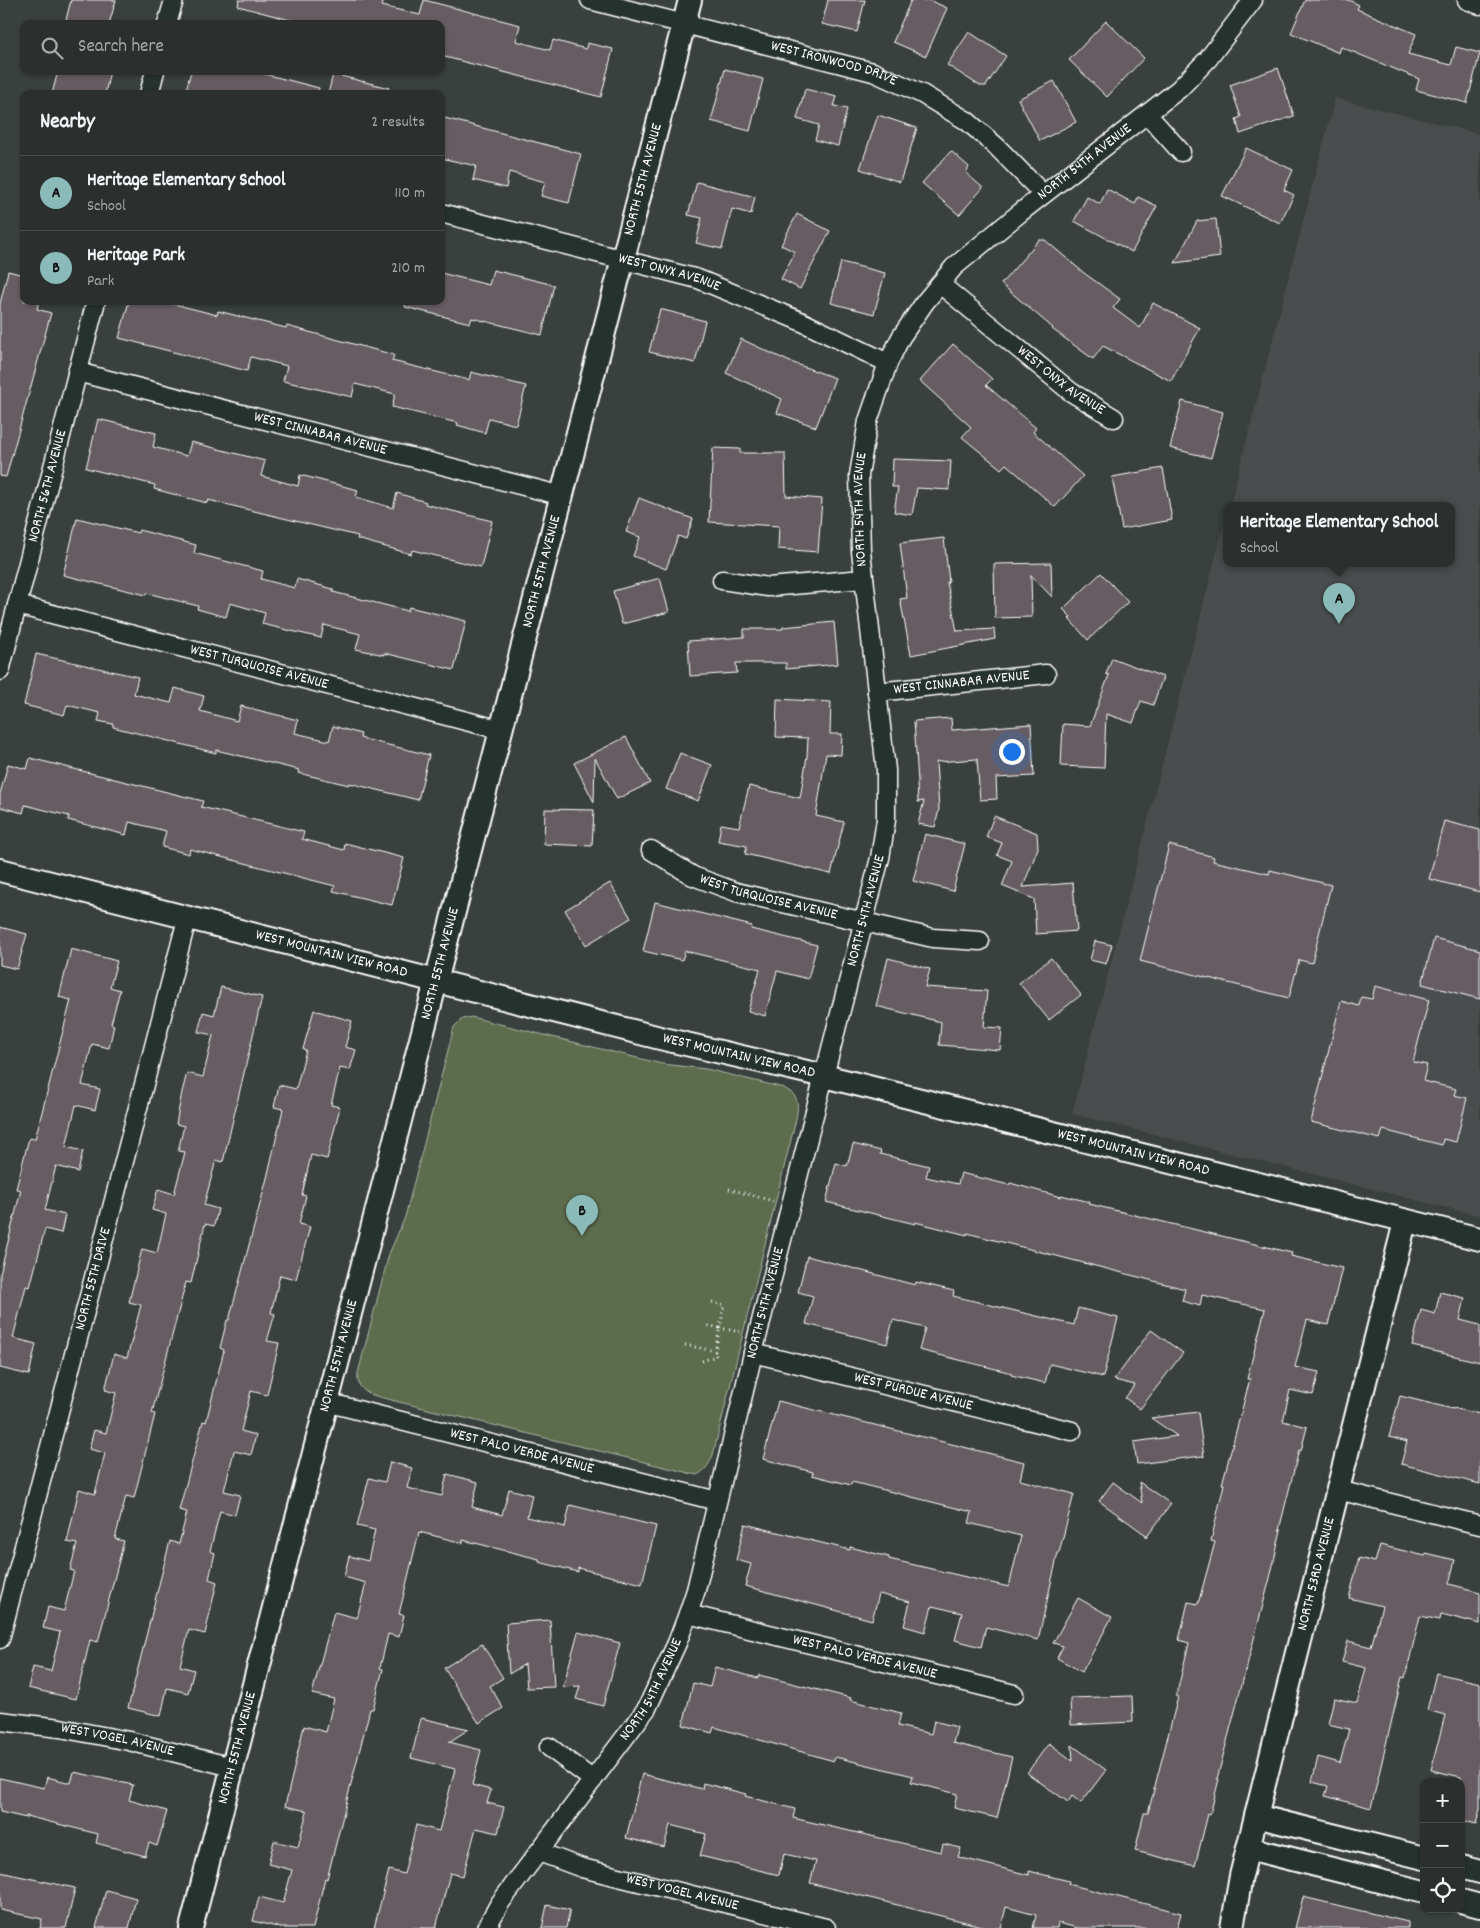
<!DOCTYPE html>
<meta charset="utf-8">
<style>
body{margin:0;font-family:Dekko,sans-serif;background:#333836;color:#f1f3f6}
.controls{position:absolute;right:15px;bottom:15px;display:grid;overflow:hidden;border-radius:10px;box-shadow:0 1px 4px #0004}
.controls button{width:45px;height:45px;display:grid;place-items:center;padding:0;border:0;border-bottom:1px solid #474b4a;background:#2b302e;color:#f1f3f6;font:25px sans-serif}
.you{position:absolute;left:1011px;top:751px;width:18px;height:18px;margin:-12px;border:4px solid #fff;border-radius:50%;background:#1a73e8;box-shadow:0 0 0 8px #1a73e833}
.badge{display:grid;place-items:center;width:32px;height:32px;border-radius:50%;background:#8bbbb9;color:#111;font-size:16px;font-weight:700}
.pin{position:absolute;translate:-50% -41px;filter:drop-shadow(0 1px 2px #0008)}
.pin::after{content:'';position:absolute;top:26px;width:18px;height:15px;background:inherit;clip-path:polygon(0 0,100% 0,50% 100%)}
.popup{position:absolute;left:1223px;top:502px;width:232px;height:65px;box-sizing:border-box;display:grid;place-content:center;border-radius:10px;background:#2b302e;filter:drop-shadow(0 1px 4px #0005);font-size:16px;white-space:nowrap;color:#a6a9aa}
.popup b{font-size:19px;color:#f1f3f6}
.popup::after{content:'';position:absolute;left:50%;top:100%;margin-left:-10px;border:10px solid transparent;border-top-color:#2b302e}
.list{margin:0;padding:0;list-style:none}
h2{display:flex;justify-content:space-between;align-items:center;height:65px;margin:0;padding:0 20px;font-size:21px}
h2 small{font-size:16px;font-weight:400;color:#a6a9aa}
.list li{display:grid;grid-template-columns:32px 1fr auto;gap:15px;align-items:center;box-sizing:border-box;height:75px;padding:0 20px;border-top:1px solid #474b4a}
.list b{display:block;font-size:19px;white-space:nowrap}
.list p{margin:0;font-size:16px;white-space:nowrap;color:#a6a9aa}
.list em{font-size:16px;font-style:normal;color:#a6a9aa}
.icon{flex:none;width:28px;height:28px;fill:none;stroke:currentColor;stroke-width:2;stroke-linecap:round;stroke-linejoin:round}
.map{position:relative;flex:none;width:1480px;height:1928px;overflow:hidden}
.search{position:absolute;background:#2b302e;box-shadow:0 1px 4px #0004;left:20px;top:20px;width:425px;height:55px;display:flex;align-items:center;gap:12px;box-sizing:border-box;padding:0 18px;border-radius:10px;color:#a6a9aa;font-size:19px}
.panel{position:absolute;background:#2b302e;box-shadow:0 1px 4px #0004;left:20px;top:90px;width:425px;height:215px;border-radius:10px}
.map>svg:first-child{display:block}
.built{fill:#4a4d4d}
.green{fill:#5c6c4e;stroke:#aeb6a6}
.building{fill:#665d64;stroke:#fff}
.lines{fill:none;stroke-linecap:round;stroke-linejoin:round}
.minor-casing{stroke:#fff;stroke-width:21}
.tertiary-casing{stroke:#fff;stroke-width:26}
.path{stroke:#fff;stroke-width:3;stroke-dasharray:1 4;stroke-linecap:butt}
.minor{stroke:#26332d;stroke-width:18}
.tertiary{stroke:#26332d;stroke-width:22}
.labels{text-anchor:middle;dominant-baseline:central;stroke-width:5;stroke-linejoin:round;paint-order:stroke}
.street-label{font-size:15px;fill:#fff;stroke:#26332d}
</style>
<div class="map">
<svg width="1480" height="1928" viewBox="0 0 1480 1928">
<rect width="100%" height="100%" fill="#39403e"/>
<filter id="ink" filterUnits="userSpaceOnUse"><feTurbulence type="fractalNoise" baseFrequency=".02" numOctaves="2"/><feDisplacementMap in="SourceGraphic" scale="10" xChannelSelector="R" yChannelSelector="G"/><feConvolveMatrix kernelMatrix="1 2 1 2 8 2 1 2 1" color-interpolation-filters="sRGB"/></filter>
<g filter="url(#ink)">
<path class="built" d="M1335,98L1480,134V1216L1072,1114L1226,517V563H1452V505H1230Z"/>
<path class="green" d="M471,1017L662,1064L706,1069L784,1088C799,1096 799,1103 796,1119L713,1455C709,1465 706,1470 697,1475L395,1401C378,1396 355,1395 358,1373L389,1254L405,1217L454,1027L462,1019Z"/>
<path class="building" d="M71,0H116L109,24H65Z
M239,0H384L382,6L420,15L424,0L520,25L516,41L550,50L553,40L586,49L587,43L613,49L601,97L441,56V24H305L238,6Z
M828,0H865L857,32L822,24Z
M911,0H929L947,8L926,56L893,42Z
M1305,0H1349L1359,5L1357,9L1416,34L1408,54L1451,65L1456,47L1480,53L1467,103L1416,90L1419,79L1341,47L1339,53L1291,33Z
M1106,21L1144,58L1107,97L1069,60Z
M969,32L1006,56L986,86H980L947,65Z
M1278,68L1294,116L1240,134L1236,119L1241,117L1230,85Z
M725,69L763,79L750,131L711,121Z
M58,71H110L105,94H52Z
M191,71H253L319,88L318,94H185Z
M333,74L389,88L388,94H328Z
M1054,81L1076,122L1040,141L1018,99Z
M805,89L837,97L834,106L847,109L838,146L815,140L819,125L797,119Z
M878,115L917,128L900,182L860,169Z
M441,117L581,154L569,203L541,196L545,182L509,172L506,188L473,180L476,166L441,158Z
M1246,148L1293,170L1284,190L1294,195L1280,223L1222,196Z
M951,151L969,167L966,173L983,188L959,215L922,183Z
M697,182L755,197L751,214L732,209L722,249L696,243L702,218L688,215Z
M1107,189L1135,204L1138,197L1157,206L1132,252L1074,221L1087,197L1100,204Z
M797,214L830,231L800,289L781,279L795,252L781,245Z
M1216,219L1220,257L1175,263L1197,221Z
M1039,240H1045L1084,273L1120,299L1113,308L1140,328L1153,303L1200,328L1171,381L1103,346L1093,359L1052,329L1053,328L1001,284Z
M841,262L885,273L874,314L831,303Z
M493,270L554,285L542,335L472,318L470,323L405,307L406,301H441V273L489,285Z
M8,271L24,275V301H39L37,309L51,313L6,477L0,476V304Z
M129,301H162L217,315L218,311L286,328L287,326L394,355L392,361L469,380L471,372L526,386L516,425L489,418L485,433L457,425L458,423L392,407L395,394L355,384L352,397L283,381L287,366L251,357L247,371L119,338Z
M660,309L705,321L695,363L649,352Z
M741,339L788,361L835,378L816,427L777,413L782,399L726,373Z
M953,344L992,379L986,385L1036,428L1033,432L1083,476L1055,507L1006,464L1001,469L962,437L971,427L920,381Z
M1182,401L1223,412L1211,458L1170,448Z
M98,419L156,433L153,447L187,456L191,442L265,461L261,476L298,486L300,475L358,490L356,497L393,508L397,493L426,502L425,504L492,521L481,567L412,550L411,554L357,539L358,536L208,500L207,503L154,489L155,485L86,468Z
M713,448L740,449V453H785L786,496L822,499L818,552L778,549L779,526L709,522Z
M893,459L951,461L949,490L917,488L912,515L894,512L898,487H892Z
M1163,468L1172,520L1122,529L1112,477Z
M639,498L693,519L686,539L678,536L666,569L633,556L640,537L626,532Z
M77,518L138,533L139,530L196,545L194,553L263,571L261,579L295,588L297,579L333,589V592L408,611L409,607L466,621L454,670L384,653V655L356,649L360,634L324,625L321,638L262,624L265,613L230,603L226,617L197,609L198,606L147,593L146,595L63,575Z
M944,538L949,582H947L957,631L994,629L995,639L911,655L900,599L907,598L900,543Z
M1051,563L1052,597L1031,575L1032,617L995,618L994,564Z
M1101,573L1128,602L1088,640L1069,619L1071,617L1063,609Z
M660,578L669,612L622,624L613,591Z
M834,622L838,664L786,669V663H736L737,673L690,676L688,641L744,637V629H783V627Z
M36,654L138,677L134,694L171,703L175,688L204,696L200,711L237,721L241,706L298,720L295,733L329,741L333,726L361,734L360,738L429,755L418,800L349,783V785L298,773L299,770L216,750V753L113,727V724L98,721L100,713L67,705L64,715L24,705Z
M1112,658L1163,677L1153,705L1141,701L1133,723L1106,714L1104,768L1061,766L1063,724L1090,726L1109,675L1106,674Z
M777,699L831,702L830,734H842L841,755L826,754L816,816L844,822L831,874L745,854L747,846L718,841L721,824L739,827L749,786L800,798L807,756L808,738L776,737Z
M951,718L952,730L1031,724L1034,776L996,778L997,799L980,800L977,759L936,762L939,809L935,827L918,824L924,801L918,802L917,783L918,782L914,721Z
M626,737L650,783L617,799L595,758L594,802L574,763Z
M680,753L712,765L698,801L666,789Z
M30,758L203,801L201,807L304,832L302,839L344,850L345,843L404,858L392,905L333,891L335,886L272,870L190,849L189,854L162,847L166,831L129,822L126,835L68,820L69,816L25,805L23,813L0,807V794L8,764L27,769Z
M545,809L594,810L592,846L544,844Z
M994,816L1037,833L1038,848L1023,887L1073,883L1077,931L1036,934L1034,899L1002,886L1012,861L997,855L1002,843L986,837Z
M1444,821L1480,830V892L1429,879Z
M925,834L965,844L953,891L913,881Z
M1169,845L1214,857L1213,861L1269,874L1270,870L1331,885L1312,963L1299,960L1289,998L1140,961Z
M610,883L631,918L586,945L565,910Z
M655,902L752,926L751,929L817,945L808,979L777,971L765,1016L748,1011L760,969L685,951L682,960L643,951Z
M0,927L27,934L17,969L0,965Z
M1434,938L1480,950V999L1422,984Z
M1095,941L1112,945L1106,964L1090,960Z
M71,949L117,961L110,987L120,990L111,1024L114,1025L109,1048L92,1044L82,1085L100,1089L95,1110L76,1105L66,1147L83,1151L78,1172L56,1166L45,1210L65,1215L61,1233L45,1229L30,1287L26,1286L13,1338L36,1344L29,1375L0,1368V1274L21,1190L16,1189L29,1138L35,1139L71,1000L59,997Z
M888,958L930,969L925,987L987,991L984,1027L1002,1028L1000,1050L939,1045L941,1022L876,1006Z
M1051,958L1081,995L1049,1020L1019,983Z
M1375,986L1429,1000L1413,1062L1427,1065L1423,1081L1456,1089L1454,1095L1467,1098L1456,1142L1443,1139L1442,1145L1383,1130L1380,1139L1311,1122L1341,1001L1359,1006L1361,997L1372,999Z
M221,987L262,997L223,1162L216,1160L204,1205L218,1209L214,1226L205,1224L191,1283L186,1282L152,1413L155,1414L134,1498L126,1496L115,1539L124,1541L98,1642L90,1640L76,1699L28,1688L33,1667L51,1671L60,1632L43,1628L48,1607L64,1611L74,1571L70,1570L77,1544L67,1542L79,1489L95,1494L105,1453L89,1449L94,1430L106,1433L116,1393L105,1390L114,1354L127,1358L141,1305L129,1302L142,1249L157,1253L166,1214L152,1210L158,1189L174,1194L185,1152L178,1151L184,1126L176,1124L182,1092L187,1073L203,1077L213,1035L198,1032L203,1012L214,1015Z
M314,1010L352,1021L345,1047L356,1050L350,1070L340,1068L331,1105L340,1107L327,1159L311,1155L302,1195L306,1196L299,1224L310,1227L296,1279L280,1275L271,1313L275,1314L267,1341L279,1343L267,1395L251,1391L241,1431L256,1435L251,1455L234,1451L224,1491L240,1495L235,1515L220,1511L210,1551L215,1553L209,1579L217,1582L205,1634L189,1630L180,1666L194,1670L188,1693L167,1688L161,1716L128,1708L170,1541L179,1544L187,1512L179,1510L203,1421L206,1422L224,1350L220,1348L227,1320H229L267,1178L283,1109L274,1107L279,1085L296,1089L306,1050L303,1049Z
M853,1144L881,1151L880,1154L929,1166L926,1177L958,1184L961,1173L1009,1185L1010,1183L1061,1197V1195L1090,1202L1089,1204L1292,1253L1291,1256L1342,1268L1328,1325L1307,1320L1295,1367L1319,1372L1313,1395L1290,1390L1283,1421L1307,1427L1301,1451L1299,1450L1279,1530H1281L1270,1578L1217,1779H1219L1210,1815L1208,1814L1195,1866L1135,1851L1144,1813H1148L1178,1697H1176L1189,1643L1179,1640L1188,1602L1198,1604L1215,1542L1211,1541L1224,1484H1222L1250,1379H1247L1265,1309L1202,1295L1200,1306L1182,1301L1185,1289L967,1233V1235L915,1222V1224L826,1202L836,1163L847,1166Z
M807,1256L915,1285L916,1282L954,1291L953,1296L1074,1325L1078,1308L1118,1318L1103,1377L1050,1364L1045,1383L1011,1375L1012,1373L919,1350L925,1328L893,1320L887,1344L806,1324L813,1296L798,1292Z
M1440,1292L1465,1298L1460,1320L1480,1325V1362L1412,1346L1421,1310L1435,1314Z
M1151,1330L1183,1353L1140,1409L1125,1398L1135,1385L1114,1380Z
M1400,1396L1453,1409V1408L1480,1414V1484L1401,1464L1407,1442L1389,1437Z
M778,1401L1024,1462L1020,1480L1074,1494L1059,1553H1058L1038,1640L986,1627L981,1647L955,1640L962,1613L932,1606L925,1632L904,1626L910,1602L879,1594L872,1620L745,1586L751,1564L736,1560L745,1524L850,1550V1547L889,1557V1559L1009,1587L1021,1536L969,1523L972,1512L852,1482L851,1485L812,1475L813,1472L763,1459Z
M1198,1412L1204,1457L1202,1456L1137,1464L1134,1442L1177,1436L1151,1418Z
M390,1462L412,1468L407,1488L442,1496L447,1474L478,1482L472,1507L502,1515L509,1489L532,1495L527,1517L565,1527L570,1505L656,1526L642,1584L578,1568V1572L539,1562V1559L463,1540V1543L419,1532L399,1614L404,1615L399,1637L388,1634L380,1668L383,1669L373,1709H370L327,1879L325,1878L313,1928H281L253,1921L259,1897L283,1903L292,1870L268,1864L274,1841L298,1847L307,1811L285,1806L304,1726L326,1732L334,1699L312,1694L334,1612L357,1618L366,1583L344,1577L349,1556L368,1561L375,1530L357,1526L369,1478L385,1482Z
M1113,1482L1142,1503L1139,1482L1171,1504L1146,1538V1535L1099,1501Z
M1380,1545L1425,1556L1426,1553L1455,1560L1449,1584L1480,1592V1624L1441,1614L1440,1620L1420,1616L1405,1678L1402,1677L1371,1808L1325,1796L1328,1786L1312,1782L1318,1757L1340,1763L1349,1729L1328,1724L1334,1698L1357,1703L1366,1668L1342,1662L1348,1641L1371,1647L1382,1606L1349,1598L1359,1558L1375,1562Z
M1078,1598L1112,1617L1082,1672L1057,1658L1063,1646L1053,1643Z
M550,1620L554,1687L527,1688L525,1664L509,1674L506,1623Z
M578,1632L620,1643L603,1706L576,1699L580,1686L563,1687Z
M482,1644L503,1678L490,1686L503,1708L479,1723L444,1668Z
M715,1667L758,1678L759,1675L851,1698L850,1700L901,1713L898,1726L931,1734L934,1721L957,1727L953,1743L1012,1757L997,1818L954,1808L957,1794L911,1782L913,1776L835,1757L834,1761L714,1727L712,1733L683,1725L693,1683L710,1687Z
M1436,1673L1480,1683V1809L1476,1824L1461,1820V1777L1431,1770L1445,1715L1427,1710Z
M1132,1696L1133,1722L1071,1725L1070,1698Z
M421,1718L469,1729L449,1742L481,1750L472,1785L491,1790L487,1803L504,1807L498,1833L476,1828L463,1876L450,1873L436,1928H374L389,1870L404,1874L416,1825L439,1831L455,1769L411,1758Z
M1049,1743L1073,1761L1072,1745L1106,1770L1081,1803L1072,1796L1068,1802L1027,1773Z
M74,1772L133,1785L129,1800L167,1811L157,1846L149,1843L145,1856L96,1843L98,1834L26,1816V1818L0,1812V1778L44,1788L47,1777L71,1783Z
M642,1774L702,1789L703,1783L746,1794L745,1796L795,1809L793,1818L919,1847L941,1852L943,1844L961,1848L958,1857L1029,1875V1871L1069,1881L1068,1884L1181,1913L1177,1928H1078L1058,1923L1057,1928H1033L1036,1915L1006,1907L1001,1928H989L810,1883L816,1861L784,1854L779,1875L700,1856L706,1834L670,1825L664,1847L626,1838Z
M0,1872L75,1888L66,1928H40L42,1919L0,1910Z
M106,1890L136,1898L129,1928H96Z
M1303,1897L1408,1922V1928H1295Z
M547,1905L570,1910L566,1928H542Z"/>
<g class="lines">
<defs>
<g id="minor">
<path id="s1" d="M590,0L873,72L922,94L967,121L997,147L1043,194"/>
<path d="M1467,0L1480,5"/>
<path d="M167,24L174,0"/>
<path d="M149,94L155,71"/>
<path d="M1147,114L1181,152"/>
<path id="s2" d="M441,213L698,279L800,321L888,363"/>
<path id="s3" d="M940,284L1071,392L1114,418"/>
<path id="s4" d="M77,372L563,496"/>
<path d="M722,580L768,587L864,579"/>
<path id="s5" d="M17,605L501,730"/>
<path id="s6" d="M0,671L96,301"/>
<path id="s7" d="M877,692L1046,674"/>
<path id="s8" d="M651,850L693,876L736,892L933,938L980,941"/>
<path id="s9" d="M753,1353L1072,1431"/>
<path id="s10" d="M326,1402L717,1501"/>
<path d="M1338,1490L1480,1525"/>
<path id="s11" d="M688,1614L1014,1694"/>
<path id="s12" d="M0,1639L187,919"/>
<path id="s13" d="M0,1721L60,1728L129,1741L232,1767"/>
<path d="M549,1747L593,1780"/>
<path id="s14" d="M539,1852L582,1868L826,1928"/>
<path id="s15" d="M486,1928L500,1903L647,1708L677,1643L688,1614L696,1590L757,1337L880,858L886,820V770L861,551L859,475L868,421L888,363L901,337L925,302L954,267L1021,212L1179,89L1208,59L1253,0"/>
</g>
<g id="tertiary">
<path id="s16" d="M0,870L660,1038L824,1076L1480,1239"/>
<path d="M1256,1816L1424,1858"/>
<path d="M1248,1848L1424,1892"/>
<path d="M1461,1867L1480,1872"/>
<path d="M1461,1901L1480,1906"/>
<path id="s17" d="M191,1928L690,0"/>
<path id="s18" d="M1232,1928L1241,1876L1405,1222"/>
</g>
</defs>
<use href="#minor" class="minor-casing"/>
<use href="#tertiary" class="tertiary-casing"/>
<path class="path" d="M729,1189L773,1201
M712,1302L724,1305L720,1328L740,1332
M685,1345L715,1351L720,1328L706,1325
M702,1361L716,1356L715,1351"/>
<use href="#minor" class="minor"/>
<use href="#tertiary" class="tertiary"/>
</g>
</g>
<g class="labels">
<g class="street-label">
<text stroke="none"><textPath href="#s1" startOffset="252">WEST IRONWOOD DRIVE</textPath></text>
<text stroke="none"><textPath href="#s15" startOffset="1941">NORTH 54TH AVENUE</textPath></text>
<text stroke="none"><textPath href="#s17" startOffset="1806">NORTH 55TH AVENUE</textPath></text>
<text stroke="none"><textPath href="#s2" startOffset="236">WEST ONYX AVENUE</textPath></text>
<text stroke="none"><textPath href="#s3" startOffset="155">WEST ONYX AVENUE</textPath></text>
<text stroke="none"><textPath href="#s4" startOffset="251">WEST CINNABAR AVENUE</textPath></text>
<text stroke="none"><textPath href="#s6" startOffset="191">NORTH 56TH AVENUE</textPath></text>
<text stroke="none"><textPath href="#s15" startOffset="1506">NORTH 54TH AVENUE</textPath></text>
<text stroke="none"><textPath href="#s17" startOffset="1401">NORTH 55TH AVENUE</textPath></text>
<text stroke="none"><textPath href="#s5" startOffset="250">WEST TURQUOISE AVENUE</textPath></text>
<text stroke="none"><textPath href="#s7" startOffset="85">WEST CINNABAR AVENUE</textPath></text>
<text stroke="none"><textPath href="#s8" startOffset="128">WEST TURQUOISE AVENUE</textPath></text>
<text stroke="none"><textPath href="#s15" startOffset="1101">NORTH 54TH AVENUE</textPath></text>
<text stroke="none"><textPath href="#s16" startOffset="342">WEST MOUNTAIN VIEW ROAD</textPath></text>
<text stroke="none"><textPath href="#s17" startOffset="996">NORTH 55TH AVENUE</textPath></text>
<text stroke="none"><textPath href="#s16" startOffset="762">WEST MOUNTAIN VIEW ROAD</textPath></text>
<text stroke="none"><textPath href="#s16" startOffset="1168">WEST MOUNTAIN VIEW ROAD</textPath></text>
<text stroke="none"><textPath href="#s12" startOffset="372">NORTH 55TH DRIVE</textPath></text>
<text stroke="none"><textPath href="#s15" startOffset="696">NORTH 54TH AVENUE</textPath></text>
<text stroke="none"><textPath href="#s17" startOffset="591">NORTH 55TH AVENUE</textPath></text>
<text stroke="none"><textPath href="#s9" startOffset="165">WEST PURDUE AVENUE</textPath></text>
<text stroke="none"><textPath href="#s10" startOffset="202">WEST PALO VERDE AVENUE</textPath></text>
<text stroke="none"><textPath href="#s18" startOffset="364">NORTH 53RD AVENUE</textPath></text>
<text stroke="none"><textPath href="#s11" startOffset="182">WEST PALO VERDE AVENUE</textPath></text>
<text stroke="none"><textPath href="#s15" startOffset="291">NORTH 54TH AVENUE</textPath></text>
<text stroke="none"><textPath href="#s13" startOffset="119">WEST VOGEL AVENUE</textPath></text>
<text stroke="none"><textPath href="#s17" startOffset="186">NORTH 55TH AVENUE</textPath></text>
<text stroke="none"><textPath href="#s14" startOffset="149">WEST VOGEL AVENUE</textPath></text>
</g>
</g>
</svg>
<div class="controls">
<button>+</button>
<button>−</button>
<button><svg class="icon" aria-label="locate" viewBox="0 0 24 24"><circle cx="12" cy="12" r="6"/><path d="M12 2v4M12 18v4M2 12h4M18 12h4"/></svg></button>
</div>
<div class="you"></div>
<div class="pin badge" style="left:1339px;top:624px">A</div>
<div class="popup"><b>Heritage Elementary School</b>School</div>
<div class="pin badge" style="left:582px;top:1236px">B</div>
<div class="search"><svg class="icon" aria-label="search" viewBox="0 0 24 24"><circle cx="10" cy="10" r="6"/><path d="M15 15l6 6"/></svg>Search here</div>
<section class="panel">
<h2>Nearby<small>2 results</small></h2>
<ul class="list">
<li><span class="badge">A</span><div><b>Heritage Elementary School</b><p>School</p></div><em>110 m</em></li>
<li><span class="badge">B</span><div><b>Heritage Park</b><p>Park</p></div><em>210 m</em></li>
</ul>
</section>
</div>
